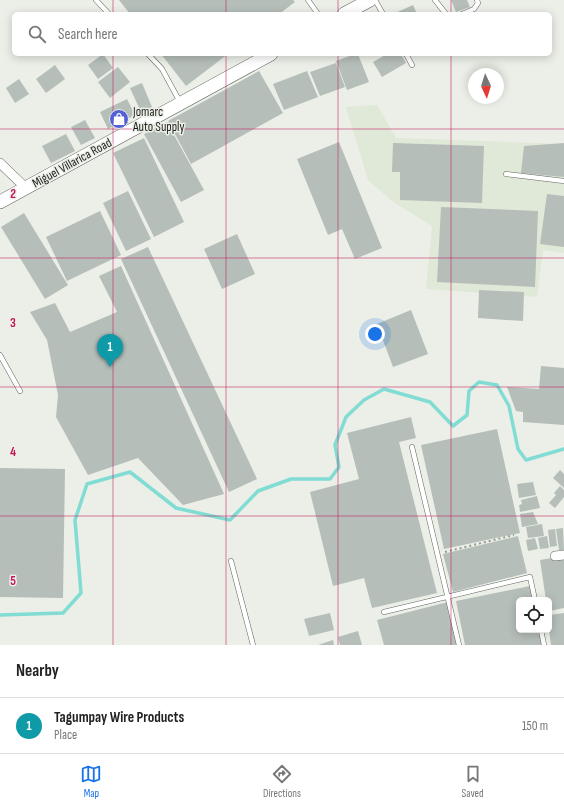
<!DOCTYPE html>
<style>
body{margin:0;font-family:"Sofia Sans Condensed",sans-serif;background:#f2f2f2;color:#222}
.controls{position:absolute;right:12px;bottom:12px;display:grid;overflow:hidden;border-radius:6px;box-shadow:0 2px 10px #0003}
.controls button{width:36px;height:36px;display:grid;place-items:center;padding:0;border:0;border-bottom:1px solid #e0e0e0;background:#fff;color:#222;font:20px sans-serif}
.compass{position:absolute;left:468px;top:68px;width:36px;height:36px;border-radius:50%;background:#fff;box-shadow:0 2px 10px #0003;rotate:176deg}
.you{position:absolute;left:375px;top:334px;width:14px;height:14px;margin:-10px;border:3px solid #fff;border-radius:50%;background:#1a73e8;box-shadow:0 0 0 6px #1a73e833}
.badge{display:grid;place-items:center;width:26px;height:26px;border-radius:50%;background:#1a73e8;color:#fff;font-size:13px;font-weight:700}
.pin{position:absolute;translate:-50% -33px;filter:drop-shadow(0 1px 2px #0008)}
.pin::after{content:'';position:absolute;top:21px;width:14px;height:12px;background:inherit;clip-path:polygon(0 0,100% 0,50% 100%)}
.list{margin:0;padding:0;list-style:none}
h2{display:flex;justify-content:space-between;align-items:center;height:52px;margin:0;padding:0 16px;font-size:17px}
h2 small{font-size:13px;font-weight:400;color:#767676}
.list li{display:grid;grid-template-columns:26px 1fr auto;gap:12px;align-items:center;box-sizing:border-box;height:56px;padding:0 16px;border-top:1px solid #e0e0e0}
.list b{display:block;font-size:15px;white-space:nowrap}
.list p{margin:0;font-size:13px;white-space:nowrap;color:#767676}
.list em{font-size:13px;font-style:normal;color:#767676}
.icon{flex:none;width:22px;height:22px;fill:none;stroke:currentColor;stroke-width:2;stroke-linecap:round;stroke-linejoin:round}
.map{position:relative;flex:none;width:564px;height:645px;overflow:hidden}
.search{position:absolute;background:#fff;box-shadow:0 2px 10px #0003;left:12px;right:12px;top:12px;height:44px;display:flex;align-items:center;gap:10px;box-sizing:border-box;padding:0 14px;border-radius:6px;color:#767676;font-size:15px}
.sheet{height:108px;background:#fff}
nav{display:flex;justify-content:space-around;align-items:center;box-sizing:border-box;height:56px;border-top:1px solid #e0e0e0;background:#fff;font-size:11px;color:#767676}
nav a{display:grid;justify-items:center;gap:2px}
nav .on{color:#1a73e8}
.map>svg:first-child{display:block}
.built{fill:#e0e8d8}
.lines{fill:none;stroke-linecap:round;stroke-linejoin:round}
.stream{stroke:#81dcd3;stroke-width:3.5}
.building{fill:#b5beb9}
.service-casing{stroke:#61655e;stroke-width:5.5}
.minor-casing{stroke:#61655e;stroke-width:10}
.secondary-casing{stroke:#61655e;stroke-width:14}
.path{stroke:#979a94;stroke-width:2;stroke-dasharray:2 3;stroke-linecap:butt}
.service{stroke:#fff;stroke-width:4.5}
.minor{stroke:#fff;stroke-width:9}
.secondary{stroke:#fff;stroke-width:13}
.grid{fill:none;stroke:#c2185b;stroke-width:1;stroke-opacity:0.55}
.labels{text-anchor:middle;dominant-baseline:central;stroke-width:3;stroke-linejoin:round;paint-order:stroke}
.poi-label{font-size:13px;fill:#1f201d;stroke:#ebefe7;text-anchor:start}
.street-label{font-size:13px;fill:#1f201d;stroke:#ebefe7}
.grid-label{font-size:13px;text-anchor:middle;font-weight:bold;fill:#c2185b;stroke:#ebefe7;stroke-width:3;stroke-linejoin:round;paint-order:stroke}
</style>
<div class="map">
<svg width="564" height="645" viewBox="0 0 564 645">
<rect width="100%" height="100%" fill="#ebefe7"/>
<path class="built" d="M377,105L396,138L564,144V253L543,250L537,297L426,289L432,226L392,201L368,180L346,107Z"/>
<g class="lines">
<path class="stream" d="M0,615L63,613L81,593L75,520L87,484L130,472L176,508L230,520L258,491L291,479H330L339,467L335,445L346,417L364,400L384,389L430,402L453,426L467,415L469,391L479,382L497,385L509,406L518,449L526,460L564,449"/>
</g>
<path class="building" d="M119,0H293L295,2L279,14H130Z
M451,0H467L470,7L456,12Z
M413,5L417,14H393Z
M103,54L113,68L98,79L88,65Z
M161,54H228L186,86Z
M355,54H358L369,82L347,90L336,61Z
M387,54H401L406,63L382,77L373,62Z
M336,63L345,87L320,96L310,72Z
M55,65L65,79L46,93L36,79Z
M118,67L130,82L110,98L98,82Z
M259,71L283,113L191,164L168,121Z
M307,71L318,97L284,110L273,84Z
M19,79L29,94L15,103L6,88Z
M142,83L152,107L141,112L130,88Z
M127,99L135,115L108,129L100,112Z
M85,120L95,138L81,145L71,127Z
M167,122L204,190L181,202L144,134Z
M66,134L75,151L51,163L42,146Z
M144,138L184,222L154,237L113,153Z
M339,142L382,248L355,259L342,229L328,235L297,159Z
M393,143L484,146L482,203L400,200V172H392Z
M564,143V177L521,173L524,146Z
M128,191L151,239L126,251L103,203Z
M547,194L564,196V247L540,244Z
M441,207L538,211L535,287L437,282Z
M100,211L121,255L67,281L46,237Z
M24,213L68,285L45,299L1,227Z
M237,234L255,274L222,289L204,249Z
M148,247L257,479L229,492L121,259Z
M121,266L224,494L183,505L138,458L88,475L56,417L58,395L47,340L30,312L55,303L70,332L117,312L99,276Z
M479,290L524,292L523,321L478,318Z
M411,310L428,354L393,367L377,324Z
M541,366L564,368V425L523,422V412L516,411L507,387L539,389Z
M411,417L416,438L399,442L437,593L372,608L364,578L333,586L310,492L359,479L347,433Z
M497,429L520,533L444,549L421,445Z
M0,468L65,469L63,598L0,597Z
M560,470L564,474V488L553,478Z
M533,482L536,495L519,498L517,484Z
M560,486L564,490V497L555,508L549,503L556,495L554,493Z
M537,496L540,508L520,512L519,505L522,504L521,500Z
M533,512L538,524L522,527L520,514Z
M542,524L544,536L528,538L526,527Z
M563,528L564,550H559L556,529Z
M555,529L557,546L550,547L548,530Z
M518,536L527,573L453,592L443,554Z
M547,536L549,548L540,549L538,538Z
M535,538L538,549L528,551L526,540Z
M564,556V608L549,611V600H546L540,560Z
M530,586L533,600H519V630H539L542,645H465L456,601Z
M448,602L458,645H384L377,620Z
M330,613L334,630L309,636L304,619Z
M564,613V645H551L549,630V615Z
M358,631L362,645H340L338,637Z
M333,640L334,645H318Z"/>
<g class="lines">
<defs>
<path id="service" d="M96,0L109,14
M308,0L318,14
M375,0L383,14
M435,0L446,14
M462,14L474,9L478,3L477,0
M148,54L162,69L180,102
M406,54L412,65
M506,174L564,181
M0,355L20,391
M412,447L459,645
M231,561L253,645
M384,612L530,577L535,600
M541,630L544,645"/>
<path id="minor" d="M0,163L26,188
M555,556L564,555"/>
<path id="secondary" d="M344,14L370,0
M0,202L271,54"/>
</defs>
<use href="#service" class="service-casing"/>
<use href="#minor" class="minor-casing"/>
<use href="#secondary" class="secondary-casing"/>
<path class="path" d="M445,552L514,535"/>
<use href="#service" class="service"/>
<use href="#minor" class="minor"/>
<use href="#secondary" class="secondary"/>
</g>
<path class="grid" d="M113,0V14M226,0V14M338,0V14M451,0V14M113,54V645M226,54V645M338,54V645M451,54V645M0,129H564M0,258H564M0,387H564M0,516H564"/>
<defs>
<symbol id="shop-disc" viewBox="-11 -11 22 22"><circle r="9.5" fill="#5360d6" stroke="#ebefe7"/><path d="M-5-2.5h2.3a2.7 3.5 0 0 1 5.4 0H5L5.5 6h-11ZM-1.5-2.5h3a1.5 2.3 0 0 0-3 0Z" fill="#fff"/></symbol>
</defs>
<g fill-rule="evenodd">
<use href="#shop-disc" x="108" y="108" width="22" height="22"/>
</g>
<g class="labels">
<g class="poi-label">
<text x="133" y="112">Jomarc<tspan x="133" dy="15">Auto Supply</tspan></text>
</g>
<g class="street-label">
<text transform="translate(72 163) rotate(-29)">Miguel Villarica Road</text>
</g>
</g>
<g class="grid-label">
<text x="13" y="198">2</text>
<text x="13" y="327">3</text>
<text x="13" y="456">4</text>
<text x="13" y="585">5</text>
</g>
</svg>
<div class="controls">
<button><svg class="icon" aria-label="locate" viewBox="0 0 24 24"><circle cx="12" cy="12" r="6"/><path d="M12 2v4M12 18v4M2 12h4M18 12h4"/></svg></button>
</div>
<svg class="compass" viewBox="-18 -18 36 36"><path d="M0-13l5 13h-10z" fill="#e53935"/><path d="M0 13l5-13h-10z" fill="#767676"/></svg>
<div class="you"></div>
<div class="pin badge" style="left:110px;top:367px;background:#0f9aa8">1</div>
<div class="search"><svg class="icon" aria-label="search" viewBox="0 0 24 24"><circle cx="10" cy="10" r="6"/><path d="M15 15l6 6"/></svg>Search here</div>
</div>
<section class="sheet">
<h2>Nearby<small></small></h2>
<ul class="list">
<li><span class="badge" style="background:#0f9aa8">1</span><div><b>Tagumpay Wire Products</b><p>Place</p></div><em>150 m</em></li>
</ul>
</section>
<nav>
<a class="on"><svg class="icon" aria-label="map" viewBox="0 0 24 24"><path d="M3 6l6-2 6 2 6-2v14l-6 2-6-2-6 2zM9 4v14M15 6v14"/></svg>Map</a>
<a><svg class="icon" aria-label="directions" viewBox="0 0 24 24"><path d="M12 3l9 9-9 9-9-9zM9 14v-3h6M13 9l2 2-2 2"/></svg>Directions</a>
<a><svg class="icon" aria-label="saved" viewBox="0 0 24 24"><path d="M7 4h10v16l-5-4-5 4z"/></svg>Saved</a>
</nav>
